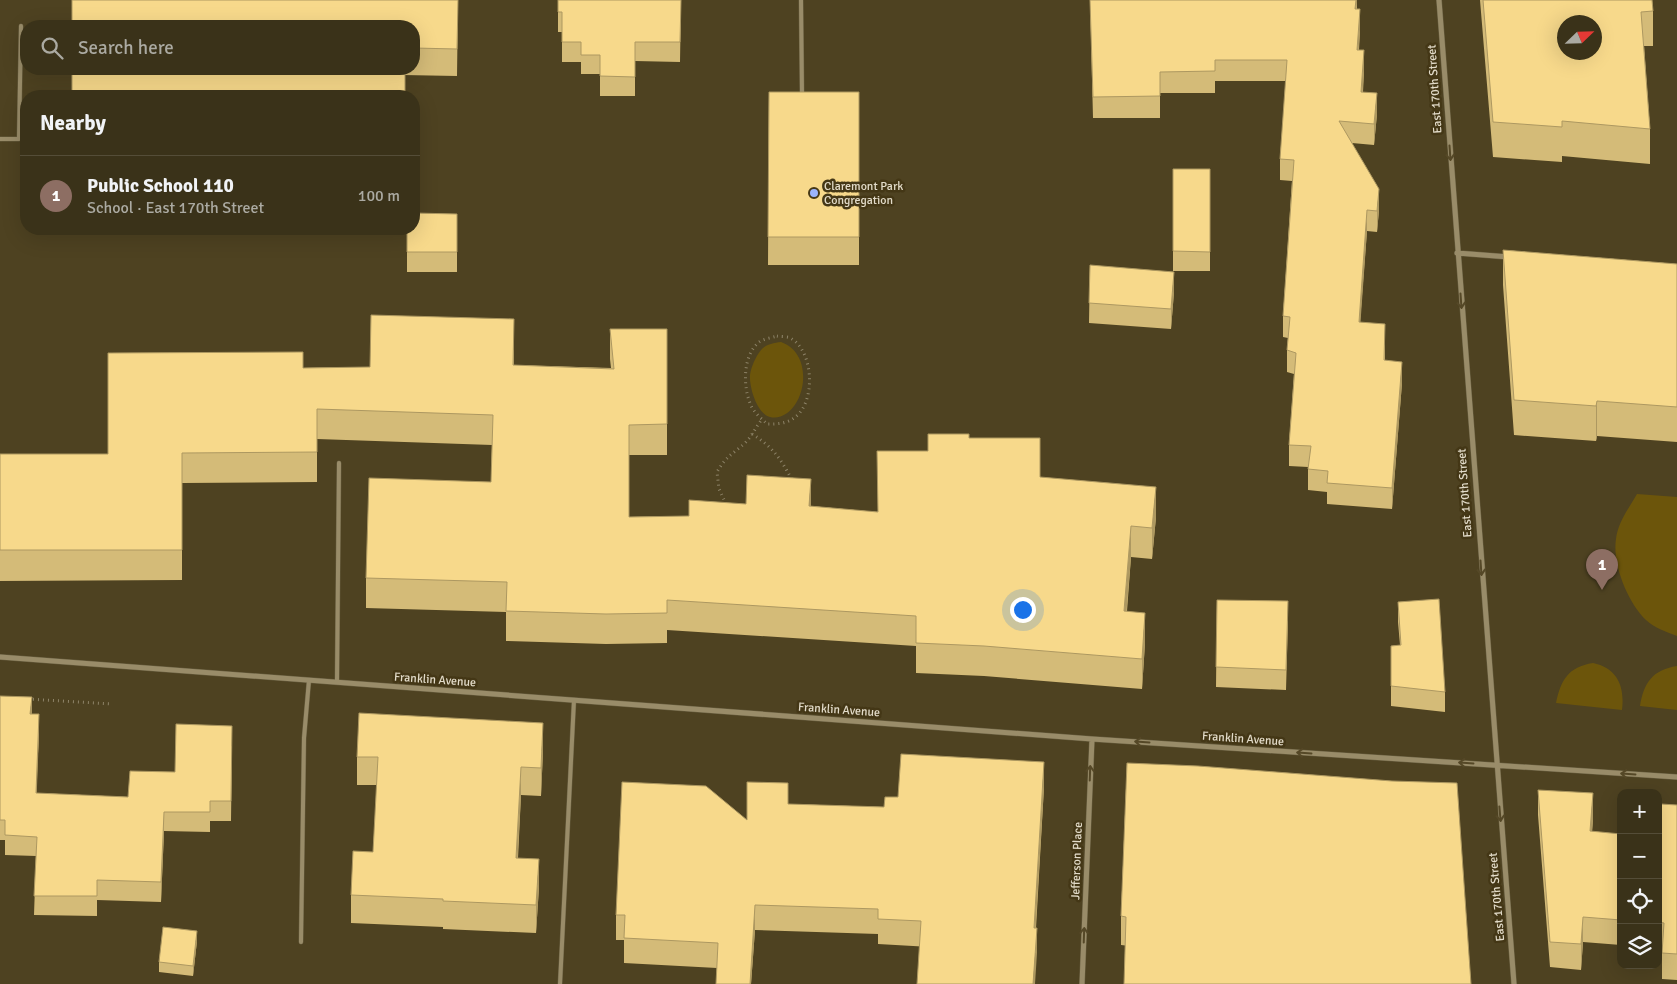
<!DOCTYPE html>
<meta charset="utf-8">
<style>
body{margin:0;font-family:Signika,sans-serif;background:#453e26;color:#f1f3f6}
.controls{position:absolute;right:15px;bottom:15px;display:grid;overflow:hidden;border-radius:10px;box-shadow:0 5px 20px #0002}
.controls button{width:45px;height:45px;display:grid;place-items:center;padding:0;border:0;border-bottom:1px solid #544d38;background:#3a3219;color:#f1f3f6;font:25px sans-serif}
.compass{position:absolute;left:1557px;top:15px;width:45px;height:45px;border-radius:50%;background:#3a3219;box-shadow:0 5px 20px #0002;rotate:67deg}
.you{position:absolute;left:1022px;top:609px;width:18px;height:18px;margin:-12px;border:4px solid #fff;border-radius:50%;background:#1a73e8;box-shadow:0 0 0 8px #1a73e833}
.badge{display:grid;place-items:center;width:32px;height:32px;border-radius:50%;background:#8bbbb9;color:#fff;font-size:16px;font-weight:700}
.pin{position:absolute;translate:-50% -41px;filter:drop-shadow(0 1px 2px #0008)}
.pin::after{content:'';position:absolute;top:26px;width:18px;height:15px;background:inherit;clip-path:polygon(0 0,100% 0,50% 100%)}
.list{margin:0;padding:0;list-style:none}
h2{display:flex;justify-content:space-between;align-items:center;height:65px;margin:0;padding:0 20px;font-size:21px}
h2 small{font-size:16px;font-weight:400;color:#abaaa2}
.list li{display:grid;grid-template-columns:32px 1fr auto;gap:15px;align-items:center;box-sizing:border-box;height:80px;padding:0 20px;border-top:1px solid #544d38}
.list b{display:block;font-size:19px;white-space:nowrap}
.list p{margin:0;font-size:16px;white-space:nowrap;color:#abaaa2}
.list em{font-size:16px;font-style:normal;color:#abaaa2}
.icon{flex:none;width:28px;height:28px;fill:none;stroke:currentColor;stroke-width:2;stroke-linecap:round;stroke-linejoin:round}
.map{position:relative;flex:none;width:1677px;height:984px;overflow:hidden}
.search{position:absolute;background:#3a3219;box-shadow:0 5px 20px #0002;left:20px;top:20px;width:400px;height:55px;display:flex;align-items:center;gap:12px;box-sizing:border-box;padding:0 18px;border-radius:20px;color:#abaaa2;font-size:19px}
.panel{position:absolute;background:#3a3219;box-shadow:0 5px 20px #0002;left:20px;top:90px;width:400px;height:145px;border-radius:20px}
.map>svg:first-child{display:block}
.green{fill:#6c550b}
.lines{fill:none;stroke-linecap:round;stroke-linejoin:round}
.service-casing{stroke:#685e40;stroke-width:5}
.minor-casing{stroke:#685e40;stroke-width:6}
.path{stroke:#8d8368;stroke-width:3;stroke-dasharray:1 4;stroke-linecap:butt}
.service{stroke:#998c69;stroke-width:4}
.minor{stroke:#998c69;stroke-width:5}
.wall{fill:#d4bb78}
.shaded-wall{fill:#ad9861}
.building{fill:#f7d98b;stroke:#ad9861;fill-rule:evenodd}
.oneway{stroke:#554827}
.poi-dot{fill:#9bb4fd;stroke:#443716;stroke-width:2}
.labels{text-anchor:middle;dominant-baseline:central;stroke-width:5;stroke-linejoin:round;paint-order:stroke}
.street-label{font-size:12px;fill:#e3dcca;stroke:#443716}
.poi-label{font-size:12px;fill:#e3dcca;stroke:#443716;text-anchor:start}
</style>
<div class="map">
<svg width="1677" height="984" viewBox="0 0 1677 984">
<rect width="100%" height="100%" fill="#4e4221"/>
<path class="green" d="M781,342C820,356 802,424 770,417C757,414 749,387 750,375C751,367 756,356 761,350C766,344 774,343 781,342Z
M1637,494L1677,497V636C1667,632 1654,628 1646,620C1628,603 1612,564 1616,539C1618,522 1629,508 1637,494Z
M1593,663C1617,668 1625,686 1622,710L1556,703C1561,680 1568,667 1593,663Z
M1677,666V710L1640,706C1644,683 1652,670 1677,666Z"/>
<g class="lines">
<defs>
<path id="service" d="M801,0L802,95
M0,139H19L21,26
M337,682L339,463
M301,942L304,738L309,680
M560,984L574,700"/>
<path id="minor" d="M1439,0L1514,984
M1457,253L1509,257
M0,657L1092,739L1677,777
M1082,984L1092,739"/>
</defs>
<use href="#service" class="service-casing"/>
<use href="#minor" class="minor-casing"/>
<path class="path" d="M777,336C781,337 788,336 792,339C814,353 816,403 794,418C786,424 776,424 767,424C761,418 753,412 750,403C743,386 743,356 758,343C762,339 771,338 777,336Z
M752,434C773,447 781,459 792,480
M726,504L719,489L717,472C727,455 732,455 745,443C752,436 756,427 762,419
M28,699L112,704"/>
<use href="#service" class="service"/>
<use href="#minor" class="minor"/>
</g>
<path class="wall" d="M458,0L457,76L72,69H414V26Z
M558,0H681L680,62L635,61V96H600V74H581V62H562V32H558Z
M1090,0H1357V9L1360,30L1359,50L1364,71L1363,92L1377,114L1374,145L1352,143L1379,210L1377,232L1367,231L1360,322L1385,345V360L1402,383L1392,509L1327,504V492L1308,490V467L1289,466V445L1294,374L1287,372V350L1288,338L1283,337V316L1292,181L1280,180V159L1286,81H1215V93H1160V118H1093Z
M1480,0H1652L1653,11V46H1644L1650,129V164L1562,156V162L1493,157Z
M769,92H859V265H768Z
M1173,169H1210V271H1173Z
M457,214V272H407V229Z
M1503,250L1677,264V442L1597,436L1596,441L1514,435L1503,285Z
M1090,265L1174,292L1171,329L1089,323Z
M610,329H667V455H629V517L689,516L746,504L811,506L877,512L928,451L969,438L1040,477L1156,517L1152,559L1131,557L1127,611L1145,643L1142,689L984,676L916,673V646L667,630V643L606,644L506,641V612L366,608V578L491,482L492,445L317,439V482L182,483V580L0,581V454H108L303,368L370,367L514,350V365L611,368L610,359Z
M1217,600L1288,621L1286,690L1216,687Z
M1398,602L1445,692V712L1391,706V646L1400,645L1398,622Z
M0,696L32,714L39,734L36,793L128,797L175,772L232,746L231,821H210V832L164,831L161,902L97,900V916L34,915L36,856L5,855V840H0Z
M543,751L541,796L521,795L518,858L539,887L536,933L443,929V927L351,923V895L373,852L377,785H357V757Z
M1127,763L1471,984L1121,945V916Z
M1044,787L1036,928L1037,953L878,944V934L755,930L751,984H716L717,968L624,963V940H616V915L747,820L788,804L884,807L898,797Z
M1538,790L1593,819L1592,832L1621,834V945L1583,942L1581,970L1550,967L1538,815Z
M1677,805V980L1662,979V948H1658V836H1659Z
M197,941L193,976L159,972V962Z"/>
<path class="shaded-wall" d="M1356,0H1357L1355,30V9Z
M1360,9V30L1357,71V50Z
M1364,50V71L1361,113V92Z
M1377,93V114L1374,145V124Z
M1379,189V210L1377,232V211Z
M1367,210V231L1359,343V322Z
M1174,272V292L1171,329V309Z
M514,319V350L513,395V365Z
M1402,362V383L1392,509V488Z
M1597,401V436L1596,441V406Z
M811,479V509L809,506Z
M1156,487V517L1152,559V528Z
M1131,526V557L1124,641V611Z
M1145,613V643L1142,689V659Z
M32,697V717L30,714Z
M39,714V734L36,813V793Z
M543,723V751L541,796V768Z
M1044,762V787L1034,953V928Z
M521,767V795L516,886V858Z
M1593,793V819L1590,857V831Z
M164,812V831L161,902V882Z
M539,859V887L536,933V905Z
M755,905V930L751,984H750Z
M1583,917V942L1581,970V944Z
M1037,928V953L1035,984H1033Z
M197,931V941L193,976V966Z"/>
<path class="building" d="M72,0H458L457,49L414,48V26H72Z
M558,0H681L680,42H635V77L600,76V55H581V42H562V12H558Z
M1090,0H1356L1355,9H1360L1357,50H1364L1361,92L1377,93L1374,124L1339,121L1379,189L1377,211L1367,210L1359,322L1385,324L1384,360L1402,362L1392,488L1327,483L1328,471L1308,469L1311,446L1289,445L1296,353L1287,350L1290,317L1283,316L1294,160L1280,159L1287,60H1215V71L1160,72V96L1093,97Z
M1483,0H1652L1653,11L1641,12L1650,129L1562,121V127L1493,122ZM1564,22H1594V52H1564Z
M72,69H405V96H72Z
M769,92H859V237H768Z
M1173,169H1210V252L1173,251Z
M414,213L457,214V252H407V229H414Z
M1503,250L1677,264V407L1597,401L1596,406L1514,400Z
M1090,265L1174,272L1171,309L1089,303Z
M371,315L514,319L513,365L614,369L610,329H667V424L629,425V517L689,516V500L746,504L747,475L811,479L809,506L878,512L877,451H928V434H969V438H1040V477L1156,487L1152,528L1131,526L1124,611L1145,613L1142,659L984,646L916,643V616L667,600V613L606,614L506,611L507,582L366,578L369,478L491,482L493,415L317,409V452L182,453V550H0V454H108V353L303,352V368L370,367Z
M1439,599L1445,692L1391,686V646L1401,645L1398,602Z
M1217,600L1288,601L1286,670L1216,667Z
M0,696L32,697L30,714H39L36,793L128,797L130,771L175,772L176,724L232,726L231,801H210V812H164L161,882L97,880V896H34L37,837L5,835V820H0Z
M359,713L543,723L541,768L521,767L516,858L539,859L536,905L443,901V899L351,895L353,851L373,852L378,757H357Z
M901,754L1044,762L1034,928H1037L1033,984H917L921,921L878,919V909L755,905L750,984H716L718,943L624,938L625,915H616L622,782L706,786L747,820V782L788,783V804L884,807L885,797H898Z
M1127,763L1198,766L1392,781L1457,783L1471,984H1124L1126,917L1121,916Z
M1538,790L1593,793L1590,831L1621,834V920L1583,917L1581,944L1550,942Z
M1661,804L1677,805V954L1662,953L1664,923L1658,922V836H1659Z
M163,927L197,931L193,966L159,962Z"/>
<defs><path id="oneway-shaft" d="M-6 0H5M1.5-3L5.5 0L1.5 3" fill="none" stroke-width="1.6" stroke-linecap="round" stroke-linejoin="round" transform="scale(1.25)"/></defs>
<g class="oneway">
<use href="#oneway-shaft" transform="translate(1450 153) rotate(86)"/>
<use href="#oneway-shaft" transform="translate(1461 301) rotate(86)"/>
<use href="#oneway-shaft" transform="translate(1481 568) rotate(86)"/>
<use href="#oneway-shaft" transform="translate(1142 742) rotate(-176)"/>
<use href="#oneway-shaft" transform="translate(1304 753) rotate(-176)"/>
<use href="#oneway-shaft" transform="translate(1466 763) rotate(-176)"/>
<use href="#oneway-shaft" transform="translate(1090 773) rotate(-88)"/>
<use href="#oneway-shaft" transform="translate(1628 774) rotate(-176)"/>
<use href="#oneway-shaft" transform="translate(1500 814) rotate(85)"/>
<use href="#oneway-shaft" transform="translate(1084 935) rotate(-88)"/>
</g>
<circle class="poi-dot" cx="814" cy="193" r="5"/>
<g class="labels">
<g class="street-label">
<text transform="translate(1435 89) rotate(-94)">East 170th Street</text>
<text transform="translate(1465 493) rotate(-94)">East 170th Street</text>
<text transform="translate(435 680) rotate(4)">Franklin Avenue</text>
<text transform="translate(839 710) rotate(4)">Franklin Avenue</text>
<text transform="translate(1243 739) rotate(4)">Franklin Avenue</text>
<text transform="translate(1077 861) rotate(-88)">Jefferson Place</text>
<text transform="translate(1497 897) rotate(-95)">East 170th Street</text>
</g>
<g class="poi-label">
<text x="824" y="186">Claremont Park<tspan x="824" dy="14">Congregation</tspan></text>
</g>
</g>
</svg>
<div class="controls">
<button>+</button>
<button>−</button>
<button><svg class="icon" aria-label="locate" viewBox="0 0 24 24"><circle cx="12" cy="12" r="6"/><path d="M12 2v4M12 18v4M2 12h4M18 12h4"/></svg></button>
<button><svg class="icon" aria-label="layers" viewBox="0 0 24 24"><path d="M12 4l9 5-9 5-9-5zM3 14l9 5 9-5"/></svg></button>
</div>
<svg class="compass" viewBox="-18 -18 36 36"><path d="M0-13l5 13h-10z" fill="#e53935"/><path d="M0 13l5-13h-10z" fill="#abaaa2"/></svg>
<div class="you"></div>
<div class="pin badge" style="left:1602px;top:590px;background:#8d6e63">1</div>
<div class="search"><svg class="icon" aria-label="search" viewBox="0 0 24 24"><circle cx="10" cy="10" r="6"/><path d="M15 15l6 6"/></svg>Search here</div>
<section class="panel">
<h2>Nearby<small></small></h2>
<ul class="list">
<li><span class="badge" style="background:#8d6e63">1</span><div><b>Public School 110</b><p>School · East 170th Street</p></div><em>100 m</em></li>
</ul>
</section>
</div>
